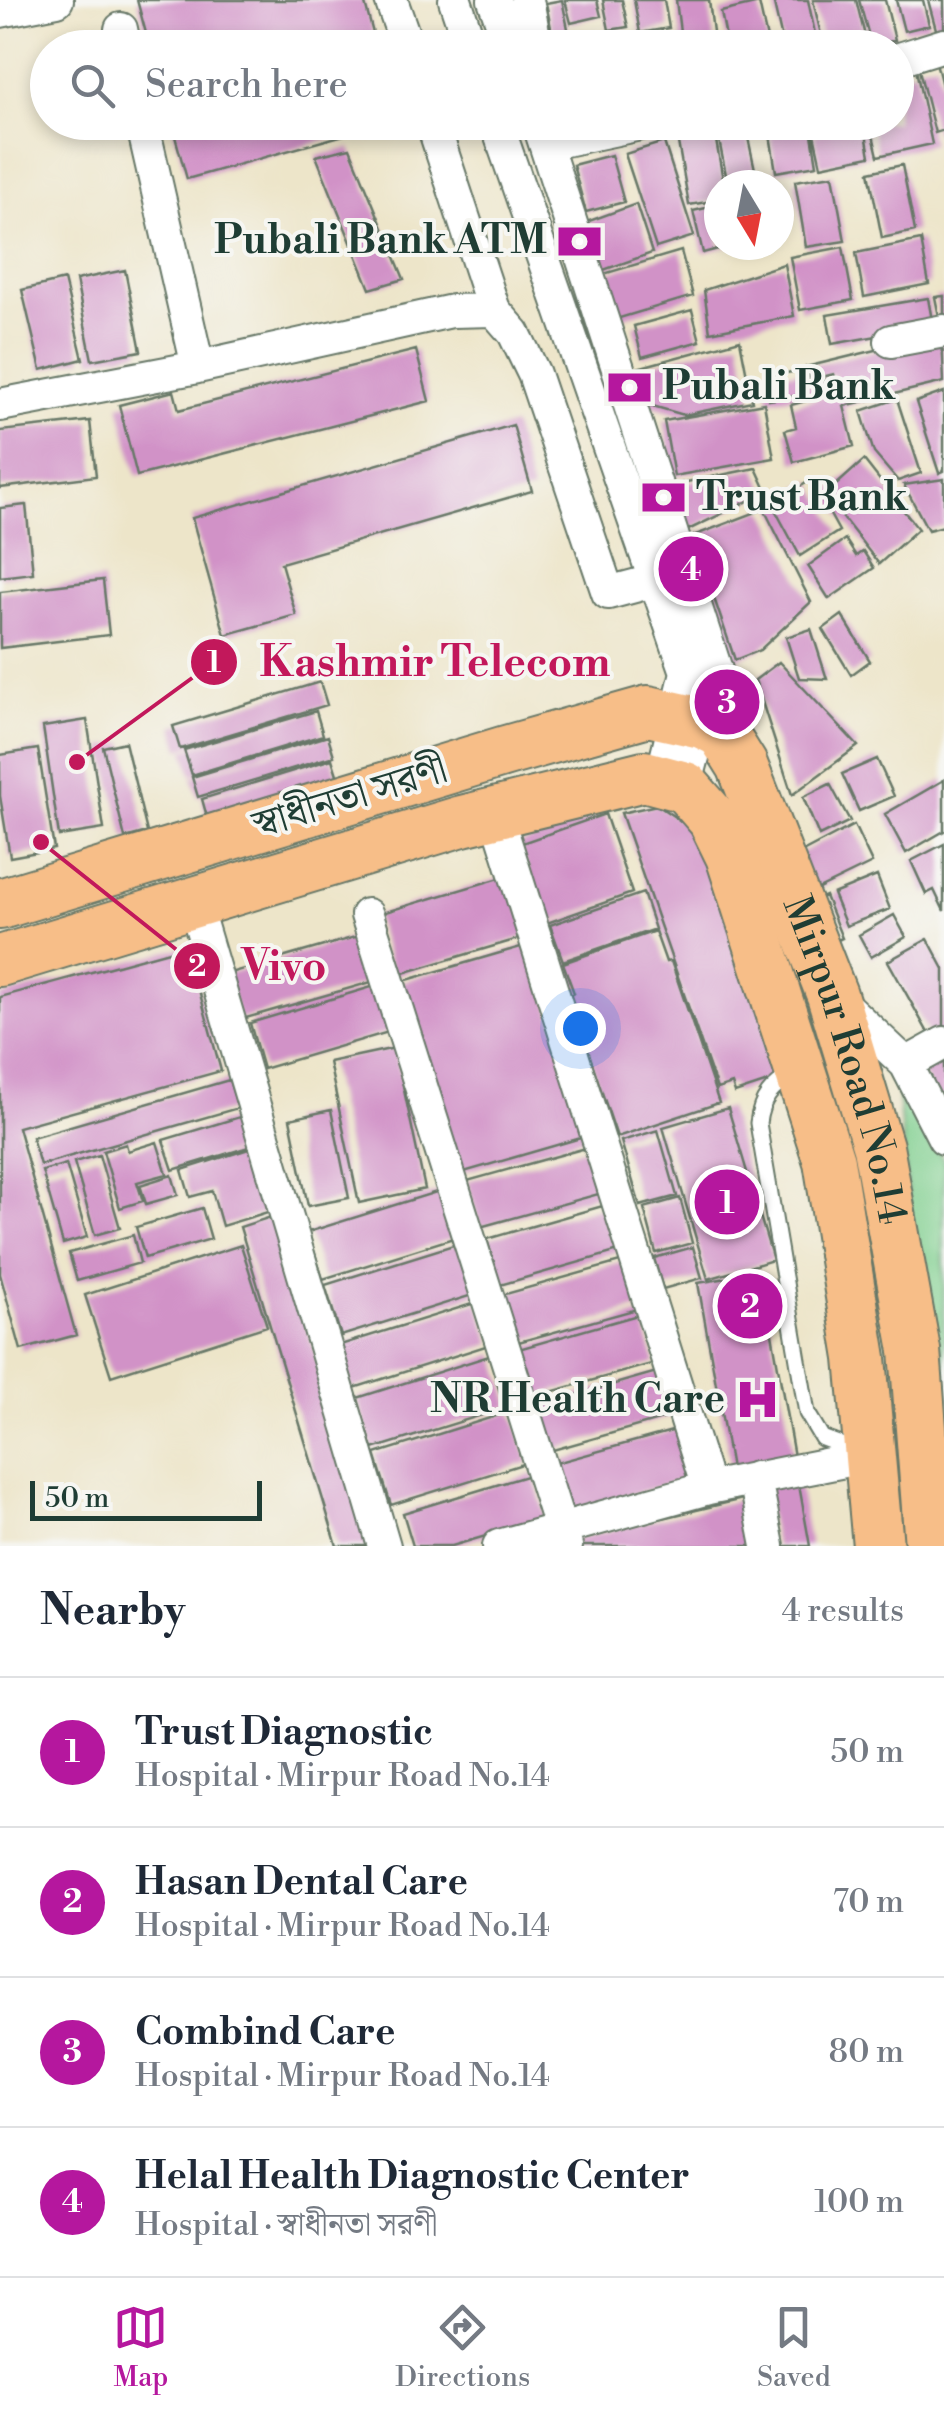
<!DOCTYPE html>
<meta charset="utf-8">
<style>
body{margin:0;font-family:"Libre Bodoni","Noto Serif Bengali",serif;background:#f2f2f3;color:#1f2937}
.compass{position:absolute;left:704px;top:170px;width:90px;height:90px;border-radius:50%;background:#fff;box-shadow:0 5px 15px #0003;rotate:170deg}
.scale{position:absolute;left:30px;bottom:25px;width:232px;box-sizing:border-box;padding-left:10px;border:5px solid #1f3d34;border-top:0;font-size:28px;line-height:35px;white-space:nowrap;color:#1f3d34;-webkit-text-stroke:8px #f6f6f2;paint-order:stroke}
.you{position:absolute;left:580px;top:1028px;width:35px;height:35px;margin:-25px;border:8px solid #fff;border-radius:50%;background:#1a73e8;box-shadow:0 0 0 15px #1a73e833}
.badge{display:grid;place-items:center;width:65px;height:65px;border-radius:50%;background:#b5179e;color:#fff;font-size:32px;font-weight:700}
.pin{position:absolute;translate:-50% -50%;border:5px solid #fff;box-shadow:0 2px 10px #0006}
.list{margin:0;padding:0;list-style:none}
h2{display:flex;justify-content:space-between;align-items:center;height:130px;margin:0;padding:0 40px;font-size:42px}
h2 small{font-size:32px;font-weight:400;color:#747a83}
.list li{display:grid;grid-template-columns:65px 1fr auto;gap:30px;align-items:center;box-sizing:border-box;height:150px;padding:0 40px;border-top:2px solid #e0e1e3}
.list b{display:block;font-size:38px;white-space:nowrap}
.list p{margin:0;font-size:32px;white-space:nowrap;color:#747a83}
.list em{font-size:32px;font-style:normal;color:#747a83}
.icon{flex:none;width:55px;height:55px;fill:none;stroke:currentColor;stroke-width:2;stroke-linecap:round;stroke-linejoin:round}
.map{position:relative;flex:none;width:944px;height:1546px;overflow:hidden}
.search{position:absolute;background:#fff;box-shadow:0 5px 15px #0003;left:30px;right:30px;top:30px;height:110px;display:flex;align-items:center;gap:25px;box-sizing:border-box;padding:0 35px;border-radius:55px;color:#747a83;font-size:38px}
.sheet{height:730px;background:#fff}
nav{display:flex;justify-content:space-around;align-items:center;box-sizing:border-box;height:140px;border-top:2px solid #e0e1e3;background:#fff;font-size:28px;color:#747a83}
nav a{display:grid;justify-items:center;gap:5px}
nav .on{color:#b5179e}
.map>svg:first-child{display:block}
.green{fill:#80cf8f;stroke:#508662;stroke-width:2.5}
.building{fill:#d192c7}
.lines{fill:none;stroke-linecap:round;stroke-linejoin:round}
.lane-casing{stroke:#677868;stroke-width:19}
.street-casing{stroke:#677868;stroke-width:36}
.primary-casing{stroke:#677868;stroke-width:54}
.lane{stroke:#fff;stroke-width:15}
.street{stroke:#fff;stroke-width:32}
.primary{stroke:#f7be88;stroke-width:50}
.labels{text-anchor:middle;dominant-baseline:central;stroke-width:8;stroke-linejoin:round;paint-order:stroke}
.poi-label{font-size:40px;font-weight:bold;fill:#1f3d34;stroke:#f6f6f2;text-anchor:end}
.street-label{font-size:40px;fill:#1f3d34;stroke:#f6f6f2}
.leader{fill:none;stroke:#c2185b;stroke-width:4}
.callout-dot{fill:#c2185b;stroke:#f6f6f2;stroke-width:4}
.mark-label{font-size:30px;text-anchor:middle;font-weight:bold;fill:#fff}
.callout-label{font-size:42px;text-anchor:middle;font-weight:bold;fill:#c2185b;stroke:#f6f6f2;stroke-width:8;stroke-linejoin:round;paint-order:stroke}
</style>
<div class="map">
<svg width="944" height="1546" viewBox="0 0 944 1546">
<rect width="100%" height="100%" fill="#f6f6f2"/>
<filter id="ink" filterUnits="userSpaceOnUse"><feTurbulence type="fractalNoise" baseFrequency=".01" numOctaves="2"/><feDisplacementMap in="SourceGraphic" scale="20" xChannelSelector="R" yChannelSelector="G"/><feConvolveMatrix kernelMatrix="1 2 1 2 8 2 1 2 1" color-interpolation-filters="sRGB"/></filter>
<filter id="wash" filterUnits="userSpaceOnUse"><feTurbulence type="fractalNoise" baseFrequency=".0048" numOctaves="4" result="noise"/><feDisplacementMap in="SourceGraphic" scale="40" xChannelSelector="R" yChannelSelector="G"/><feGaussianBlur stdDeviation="2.25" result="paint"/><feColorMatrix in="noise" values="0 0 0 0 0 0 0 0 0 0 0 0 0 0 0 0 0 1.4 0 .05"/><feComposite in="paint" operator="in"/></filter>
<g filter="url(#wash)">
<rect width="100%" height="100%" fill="#ede5c9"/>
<path class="green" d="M896,1075L944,1161V1546H942Z"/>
<g id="blocks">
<path class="building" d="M137,0H364L377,48H150Z
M562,0L572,48H555L546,3Z
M565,0H597L601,16L571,23Z
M603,0H622L628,27L609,30Z
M634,0H664L669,28L640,33Z
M676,0H709L715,48H682Z
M773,0H808L818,48H784Z
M813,0H856L868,48H824Z
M859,0H885L895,40L872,47Z
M896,0H923L929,25L904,31Z
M928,0H944V32L937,33Z
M759,3L769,48H728L721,12Z
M662,34L665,48H647L645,38Z
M936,62L944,94V130L935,133L918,66Z
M916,70L932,144L878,156L870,122H896V75Z
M171,122H383V124L187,179Z
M768,122H810L817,165L776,172Z
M820,122H864L870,156L821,166L814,134L822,133Z
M713,124L724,185H719V200L689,205L676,131Z
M745,124L758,183L728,185L717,130Z
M664,142L694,236L656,248L625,154Z
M350,148L404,279L370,289L316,156Z
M611,155L624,202L586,212L573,165Z
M902,165L915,231L882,238L869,172Z
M833,175L845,241L806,247L795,181Z
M636,204L652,253L595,273L578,225Z
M719,205V245L730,246L703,253L693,211Z
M921,240L929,284L864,297L856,253Z
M843,247L853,300L800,310L790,257Z
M681,251L693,296L613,320L600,275Z
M784,264L794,316L710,332L704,290Z
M125,270L141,351L92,360L76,280Z
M64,280L83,359L41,370L22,290Z
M944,296V331H942L935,297Z
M928,298L933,326L832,344L827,315Z
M692,310L700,341L642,357L634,326Z
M942,334L944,382L844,406L854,446L794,462L785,430L796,427L791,405L839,392L834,374L810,380L806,367Z
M740,340L752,401L684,415L635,401L630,370Z
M416,350L429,401L137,476L119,405L174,391L179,410Z
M799,371L802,395L769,400L766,376Z
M827,380L830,392L808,397L805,385Z
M944,392V471L939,473L916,402Z
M897,399L921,473L898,481L874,453L861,411Z
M764,403L774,458L674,476L664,421Z
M90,421L96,476L0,488V431Z
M513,425L532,491L281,563L296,615L225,635L192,518Z
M864,460L918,529L879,564L825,495Z
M756,468L767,492L682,533L662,487Z
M944,479V526L928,530L904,485Z
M811,480L839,531L800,556L772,504Z
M26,505L33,573L0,577V508Z
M764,509L811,602L760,650L735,660L693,536Z
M845,539L856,556L863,551L874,568L829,599L808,566Z
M103,580L109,635L0,648V592Z
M842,615L870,661L851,675L823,629Z
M811,629L827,679L799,678L786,637Z
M779,662L858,746L792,795L755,680Z
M320,682L327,705L180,749L173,726Z
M316,711L323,735L192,775L184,750Z
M87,720L104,829L59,836L43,727Z
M328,736L334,756L198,797L192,777Z
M125,742L147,832L125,838L103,747Z
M38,749L54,849L10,857L0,796V755Z
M332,759L340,784L209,824L202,799Z
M877,759L894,796L859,811L842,774Z
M944,780V831L906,853L885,814Z
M830,784L850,821L819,836L803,797Z
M657,805L716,845L789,1075L735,1093L732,1084L717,1089L621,813Z
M605,814L632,893L547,923L519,844Z
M854,825L872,863L808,894L793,857Z
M944,844V911L934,890L926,894L911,861Z
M510,875L528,936L393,976L375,915Z
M877,876L890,909L846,926L833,894Z
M643,893L655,929L563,961L550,925Z
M825,896L842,938L825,946L808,904Z
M894,915L906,937L871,957L859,935Z
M655,931L666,962L671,961L719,1103L617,1137L569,995L574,993L563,963Z
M369,933L382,979L239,1020L226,974Z
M928,939L944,969V1031L931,1038L888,961Z
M531,944L588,1136L457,1174L400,982Z
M187,946L221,1071L18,1127L76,1335L21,1350L0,1274V997Z
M385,983L399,1029L263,1069L250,1023Z
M395,1048L425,1189L359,1203L329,1062Z
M944,1056V1113L921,1071Z
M229,1080L238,1108L40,1165L32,1137Z
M728,1108L773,1260L708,1279L663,1127Z
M331,1110L349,1198L308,1206L290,1119Z
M243,1116L252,1146L173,1170L163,1140Z
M658,1130L677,1196L640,1206L621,1141Z
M157,1142L167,1174L137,1182L143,1201L120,1208L103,1151L126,1144L128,1151Z
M593,1146L606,1192L480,1227L467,1181Z
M252,1148L271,1211L222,1226L212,1191L190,1197L182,1170Z
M99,1155L120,1228L95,1235L74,1162Z
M66,1164L87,1237L63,1244L42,1171Z
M172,1175L178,1195L146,1204L140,1185Z
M446,1189L460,1236L323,1279L308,1232Z
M680,1198L692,1243L656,1253L644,1208Z
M613,1203L626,1249L500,1285L487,1239Z
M202,1208L211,1239L145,1258L136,1227Z
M274,1216L373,1546H337L240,1227Z
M133,1235L140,1263L77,1281L69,1253Z
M463,1242L479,1293L341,1336L325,1285Z
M241,1245L267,1326L111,1376L85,1295Z
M693,1247L702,1278L663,1289L654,1258Z
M627,1260L641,1308L515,1343L502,1295Z
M761,1272L795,1462L732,1474L698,1283Z
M478,1302L492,1344L351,1389L337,1346Z
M641,1314L655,1363L529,1398L515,1350Z
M495,1354L511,1406L373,1449L357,1398Z
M660,1371L673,1416L546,1452L534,1407Z
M512,1411L529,1462L391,1505L375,1454Z
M679,1429L692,1477L566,1513L552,1464Z
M533,1474L546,1518L452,1546H413L403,1513Z
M797,1474L810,1546H775L763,1481Z
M747,1498L758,1546H577L575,1539Z"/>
</g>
</g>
<g filter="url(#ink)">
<use href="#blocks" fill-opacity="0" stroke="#677868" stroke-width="2.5"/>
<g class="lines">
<defs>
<path id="lane" d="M792,1074C772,1088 761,1098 758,1123L807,1413L822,1438L860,1452"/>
<path id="street" d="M391,0L408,48
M455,0L471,48
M494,0L511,48
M527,0L536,48
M0,11L57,0
M121,29L125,48
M896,60L944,45
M142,122L198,367
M432,122L494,310
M496,122L687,672L661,780
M538,122L716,670L685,787
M546,144L650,122
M891,341L944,331
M0,405L198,367L452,311L494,310L514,333L534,374L608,593L653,581
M496,813L708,1488
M194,902L384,1546
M367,915L566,1546
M839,1001L906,1064L944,1138
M906,1064L944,1043
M755,1478L768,1546
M499,1546L708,1488L870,1456"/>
<g id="primary">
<path id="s1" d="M0,904L506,751L648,711L702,723L722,733L742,765L832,995L878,1147L915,1350L930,1546"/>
<path d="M0,961L462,821L644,776L685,787L713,819L731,856L829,1161L861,1358L878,1546"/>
</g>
</defs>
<use href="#lane" class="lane-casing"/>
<use href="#street" class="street-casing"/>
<use href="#primary" class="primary-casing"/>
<use href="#lane" class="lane"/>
<use href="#street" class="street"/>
<use href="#primary" class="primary"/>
</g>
</g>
<defs>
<symbol id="bank-bare" viewBox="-9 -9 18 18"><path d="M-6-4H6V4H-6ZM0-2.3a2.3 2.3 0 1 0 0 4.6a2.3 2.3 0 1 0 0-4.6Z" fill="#b5179e" stroke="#f6f6f2" stroke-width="2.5" paint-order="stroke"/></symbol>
<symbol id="hospital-bare" viewBox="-9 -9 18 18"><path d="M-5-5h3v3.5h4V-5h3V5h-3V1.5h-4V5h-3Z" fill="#b5179e" stroke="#f6f6f2" stroke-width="2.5" paint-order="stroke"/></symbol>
</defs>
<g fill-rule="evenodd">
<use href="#bank-bare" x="548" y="210" width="63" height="63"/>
<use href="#bank-bare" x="598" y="356" width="63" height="63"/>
<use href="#bank-bare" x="632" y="466" width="63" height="63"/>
<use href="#hospital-bare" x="726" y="1368" width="63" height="63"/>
</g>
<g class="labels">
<g class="poi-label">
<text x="547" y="241">Pubali Bank ATM</text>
<text x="662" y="387" text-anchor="start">Pubali Bank</text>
<text x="696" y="498" text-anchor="start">Trust Bank</text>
<text x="725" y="1400">NR Health Care</text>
</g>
<g class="street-label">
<text transform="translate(350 798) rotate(-17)">স্বাধীনতা সরণী</text>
<text stroke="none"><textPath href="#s1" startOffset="1105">Mirpur Road No.14</textPath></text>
</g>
</g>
<path class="leader" d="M77 762L214 662M41 842L197 966"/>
<g class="callout-dot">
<circle cx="77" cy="762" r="10"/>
<circle cx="41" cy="842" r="10"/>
<circle cx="214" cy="662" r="25"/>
<circle cx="197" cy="966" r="25"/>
</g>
<g class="mark-label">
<text x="214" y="672">1</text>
<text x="197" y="976">2</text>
</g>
<g class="callout-label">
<text x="435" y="676">Kashmir Telecom</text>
<text x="284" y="980">Vivo</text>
</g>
</svg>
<svg class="compass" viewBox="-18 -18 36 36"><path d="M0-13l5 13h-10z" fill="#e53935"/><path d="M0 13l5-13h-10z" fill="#747a83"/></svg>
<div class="scale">50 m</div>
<div class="you"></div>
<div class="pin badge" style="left:727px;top:1202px">1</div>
<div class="pin badge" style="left:750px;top:1306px">2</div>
<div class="pin badge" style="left:727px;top:702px">3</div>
<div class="pin badge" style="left:691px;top:569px">4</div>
<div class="search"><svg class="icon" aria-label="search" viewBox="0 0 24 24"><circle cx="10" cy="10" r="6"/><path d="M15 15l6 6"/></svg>Search here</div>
</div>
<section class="sheet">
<h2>Nearby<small>4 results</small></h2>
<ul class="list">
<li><span class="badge">1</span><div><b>Trust Diagnostic</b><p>Hospital · Mirpur Road No.14</p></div><em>50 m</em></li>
<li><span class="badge">2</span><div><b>Hasan Dental Care</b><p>Hospital · Mirpur Road No.14</p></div><em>70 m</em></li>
<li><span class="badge">3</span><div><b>Combind Care</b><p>Hospital · Mirpur Road No.14</p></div><em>80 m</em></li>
<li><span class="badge">4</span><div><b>Helal Health Diagnostic Center</b><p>Hospital · স্বাধীনতা সরণী</p></div><em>100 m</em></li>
</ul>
</section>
<nav>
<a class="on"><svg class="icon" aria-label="map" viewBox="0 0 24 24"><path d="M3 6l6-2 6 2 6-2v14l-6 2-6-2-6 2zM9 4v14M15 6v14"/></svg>Map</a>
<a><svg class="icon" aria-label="directions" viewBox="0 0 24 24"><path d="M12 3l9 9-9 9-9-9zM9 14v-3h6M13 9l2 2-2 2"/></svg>Directions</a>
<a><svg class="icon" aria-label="saved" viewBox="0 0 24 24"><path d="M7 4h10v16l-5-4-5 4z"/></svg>Saved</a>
</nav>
